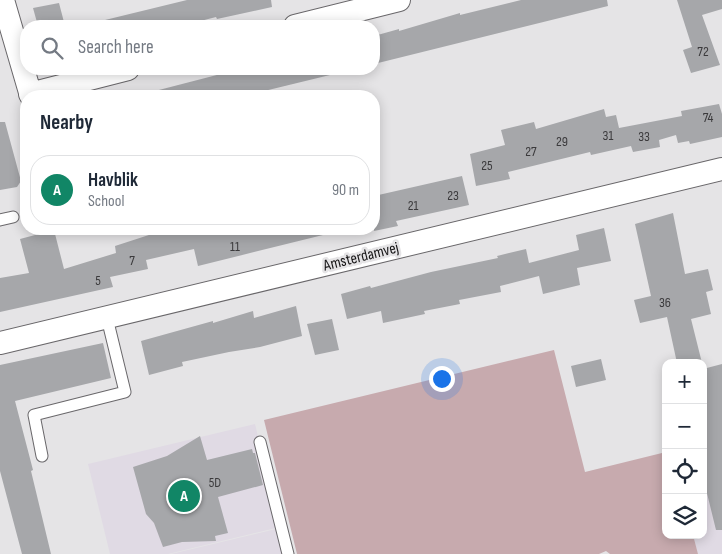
<!DOCTYPE html>
<meta charset="utf-8">
<style>
body{margin:0;font-family:"Sofia Sans Condensed",sans-serif;background:#f2f2f3;color:#1f2937}
.controls{position:absolute;right:15px;bottom:15px;display:grid;overflow:hidden;border-radius:10px;box-shadow:0 2px 12px #0003}
.controls button{width:45px;height:45px;display:grid;place-items:center;padding:0;border:0;border-bottom:1px solid #e0e1e3;background:#fff;color:#1f2937;font:25px sans-serif}
.you{position:absolute;left:441px;top:378px;width:18px;height:18px;margin:-12px;border:4px solid #fff;border-radius:50%;background:#1a73e8;box-shadow:0 0 0 8px #1a73e833}
.badge{display:grid;place-items:center;width:32px;height:32px;border-radius:50%;background:#118666;color:#fff;font-size:16px;font-weight:700}
.pin{position:absolute;translate:-50% -50%;border:2px solid #fff;box-shadow:0 1px 5px #0006}
.list{margin:0;padding:0;list-style:none}
h2{display:flex;justify-content:space-between;align-items:center;height:65px;margin:0;padding:0 20px;font-size:21px}
h2 small{font-size:16px;font-weight:400;color:#747a83}
.list li{display:grid;grid-template-columns:32px 1fr auto;gap:15px;align-items:center;box-sizing:border-box;height:70px;margin:0 10px 10px;padding:0 10px;border:1px solid #e0e1e3;border-radius:20px}
.list b{display:block;font-size:19px;white-space:nowrap}
.list p{margin:0;font-size:16px;white-space:nowrap;color:#747a83}
.list em{font-size:16px;font-style:normal;color:#747a83}
.icon{flex:none;width:28px;height:28px;fill:none;stroke:currentColor;stroke-width:2;stroke-linecap:round;stroke-linejoin:round}
.map{position:relative;flex:none;width:722px;height:554px;overflow:hidden}
.search{position:absolute;background:#fff;box-shadow:0 2px 12px #0003;left:20px;top:20px;width:360px;height:55px;display:flex;align-items:center;gap:12px;box-sizing:border-box;padding:0 18px;border-radius:20px;color:#747a83;font-size:19px}
.panel{position:absolute;background:#fff;box-shadow:0 2px 12px #0003;left:20px;top:90px;width:360px;height:145px;border-radius:20px}
.map>svg:first-child{display:block}
.built{fill:#e0dae4}
.green{fill:#c7aaae}
.building{fill:#a6a7aa}
.lines{fill:none;stroke-linecap:round;stroke-linejoin:round}
.service-casing{stroke:#69676a;stroke-width:13}
.minor-casing{stroke:#69676a;stroke-width:24}
.service{stroke:#fff;stroke-width:11}
.minor{stroke:#fff;stroke-width:22}
.labels{text-anchor:middle;dominant-baseline:central;stroke-width:5;stroke-linejoin:round;paint-order:stroke}
.number-label{font-size:14px;fill:#3b3a3c}
.street-label{font-size:16px;fill:#171617;stroke:#e5e4e6}
</style>
<div class="map">
<svg width="722" height="554" viewBox="0 0 722 554">
<rect width="100%" height="100%" fill="#e5e4e6"/>
<path class="built" d="M255,424L280,527L168,554H110L88,464Z
M722,440V554H698L693,535H703V444Z
M280,528L287,554H171Z"/>
<path class="green" d="M554,350L585,472L666,452V535H693L698,554H610L606,551L599,554H297L264,420Z"/>
<path class="building" d="M187,0H271L272,7L217,19L216,17L181,26H106L105,20Z
M521,0H607L608,6L374,64V36L399,29V31L460,13V15Z
M677,0H722V9L702,15L720,65L691,73L683,50L692,47Z
M59,3L65,26H38L33,8Z
M240,69H329L330,75L244,96H156L155,91Z
M719,104L722,114V137L690,144L689,141L678,143L676,135L659,140L660,147L633,152L631,146L591,155L590,152L508,172L510,179L476,186L470,154L505,145L501,130L534,122L536,129L604,109L606,117L616,115L619,128L682,116L681,111Z
M0,122H5L21,181L17,187L0,190Z
M462,176L469,205L396,221L398,226L374,231V196Z
M673,213L685,274L708,269L713,290L706,292L711,314L691,319L702,363H677L667,317L640,323L634,300L651,296L635,224Z
M604,228L611,261L577,268L580,285L543,294L539,276L500,286L501,292L459,300L460,304L424,311L425,314L383,323L381,311L347,319L341,294L370,286L371,288L431,272L498,258L497,256L526,249L529,263L579,250L576,235Z
M151,229H181L183,235L212,229H322L323,235L198,266L194,249L146,260L148,269L110,277L113,287L0,312V278L29,273L20,239L54,230L64,269L116,253L115,246L152,234Z
M296,306L302,336L260,347L229,352L182,362L183,366L149,375L141,341L213,321V323L253,311L254,318Z
M332,319L339,350L315,355L307,324Z
M103,343L111,378L15,401L33,470L31,471L51,554H22L0,471V365Z
M601,359L606,380L576,387L571,366Z
M722,364V530H716L703,477V369Z
M200,436L207,460L252,449L253,453H255L263,485L218,497L228,533L215,536L216,541L182,542L163,547L154,523L146,514L133,467L167,456Z"/>
<g class="lines">
<defs>
<path id="service" d="M0,220L13,217
M260,442L288,554
M42,456L34,415L125,392L107,318"/>
<path id="minor" d="M3,0L31,96
M295,26L399,0
M30,94L128,69
M0,343L722,169"/>
</defs>
<use href="#service" class="service-casing"/>
<use href="#minor" class="minor-casing"/>
<use href="#service" class="service"/>
<use href="#minor" class="minor"/>
</g>
<g class="labels">
<g class="number-label">
<text x="703" y="51">72</text>
<text x="708" y="117">74</text>
<text x="608" y="135">31</text>
<text x="644" y="136">33</text>
<text x="562" y="141">29</text>
<text x="531" y="151">27</text>
<text x="487" y="165">25</text>
<text x="453" y="195">23</text>
<text x="413" y="205">21</text>
<text x="235" y="246">11</text>
<text x="132" y="260">7</text>
<text x="98" y="280">5</text>
<text x="665" y="302">36</text>
<text x="215" y="482">5D</text>
</g>
<g class="street-label">
<text transform="translate(361 257) rotate(-14)">Amsterdamvej</text>
</g>
</g>
</svg>
<div class="controls">
<button>+</button>
<button>−</button>
<button><svg class="icon" aria-label="locate" viewBox="0 0 24 24"><circle cx="12" cy="12" r="6"/><path d="M12 2v4M12 18v4M2 12h4M18 12h4"/></svg></button>
<button><svg class="icon" aria-label="layers" viewBox="0 0 24 24"><path d="M12 4l9 5-9 5-9-5zM3 14l9 5 9-5"/></svg></button>
</div>
<div class="you"></div>
<div class="pin badge" style="left:184px;top:496px">A</div>
<div class="search"><svg class="icon" aria-label="search" viewBox="0 0 24 24"><circle cx="10" cy="10" r="6"/><path d="M15 15l6 6"/></svg>Search here</div>
<section class="panel">
<h2>Nearby<small></small></h2>
<ul class="list">
<li><span class="badge">A</span><div><b>Havblik</b><p>School</p></div><em>90 m</em></li>
</ul>
</section>
</div>
